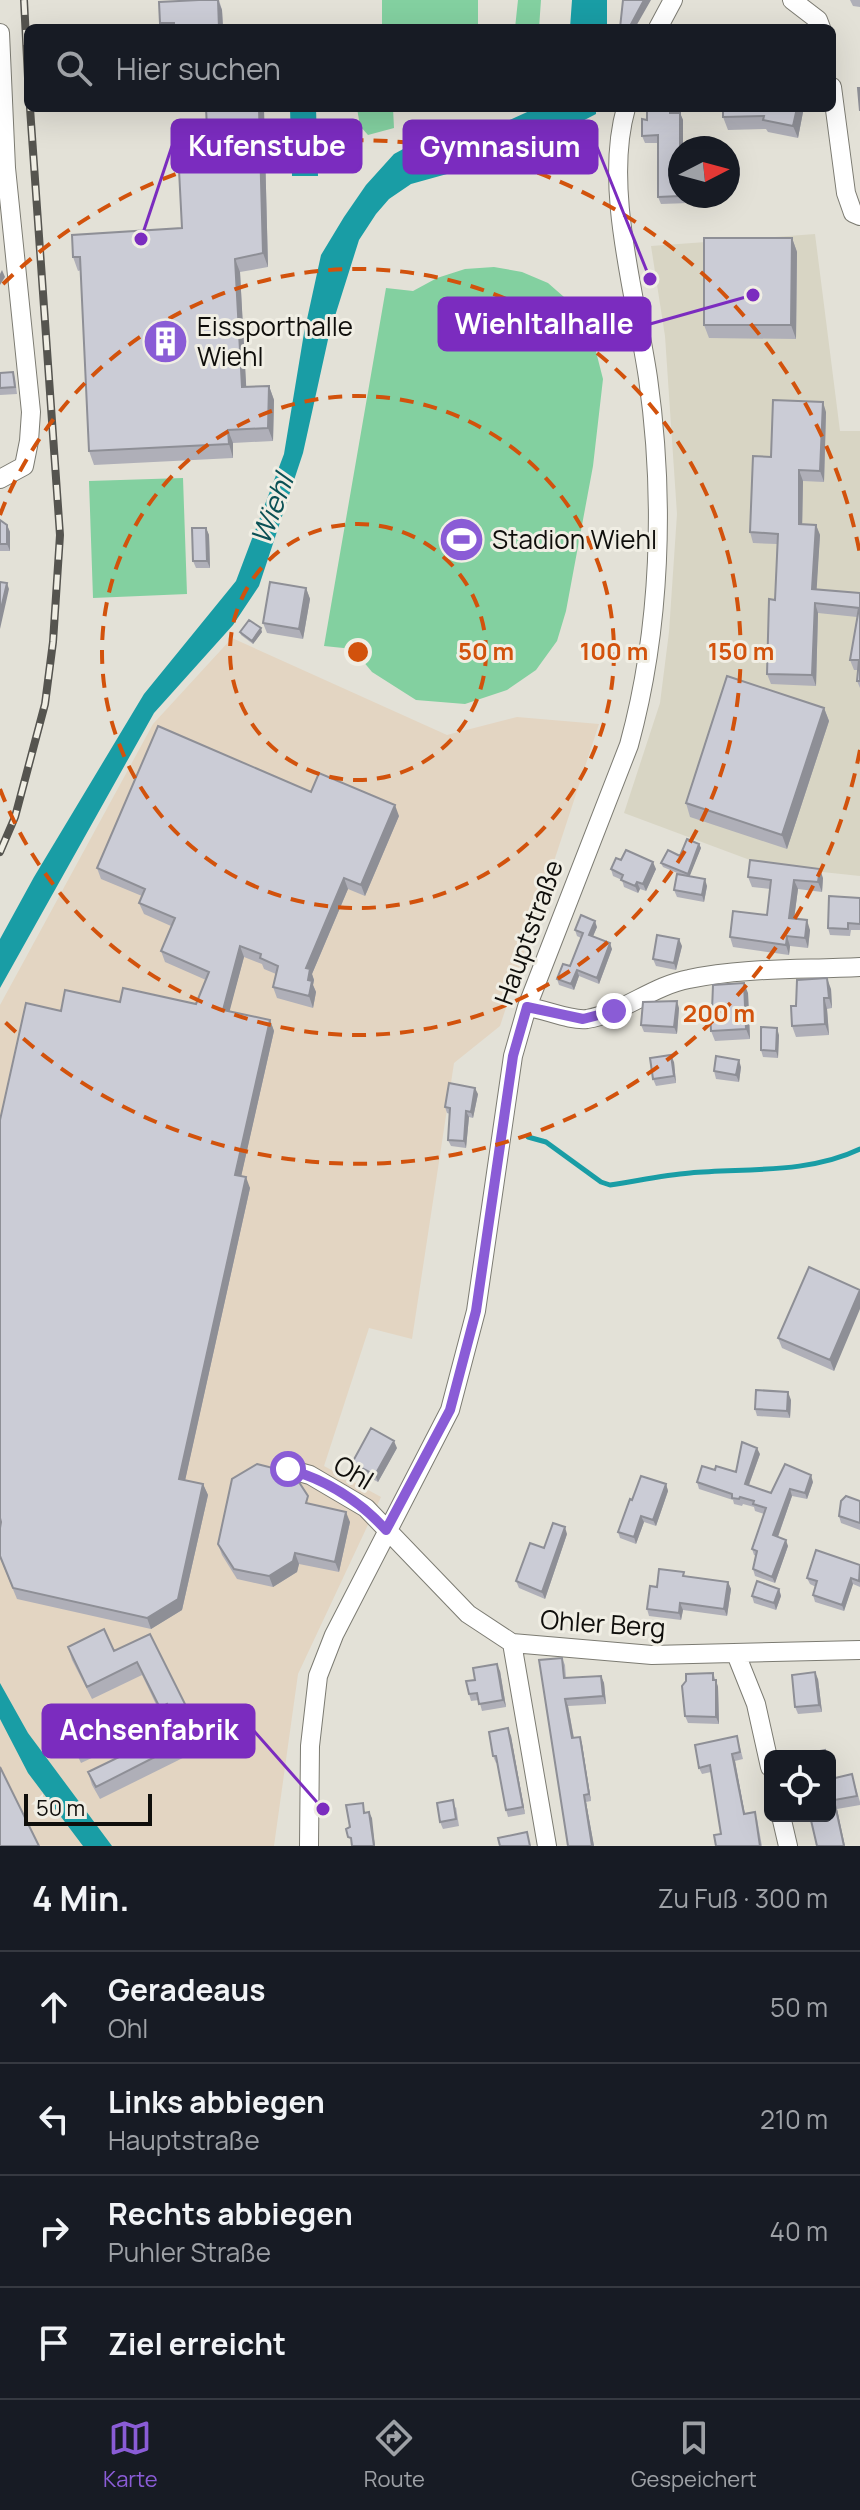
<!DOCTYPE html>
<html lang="de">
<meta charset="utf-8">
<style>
body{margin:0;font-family:Manrope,sans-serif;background:#242831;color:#f1f3f6}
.controls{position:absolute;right:24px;bottom:24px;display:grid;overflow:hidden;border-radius:12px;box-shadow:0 8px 32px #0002}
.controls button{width:72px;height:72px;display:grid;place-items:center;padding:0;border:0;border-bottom:2px solid #363941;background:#171b24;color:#f1f3f6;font:40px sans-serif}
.compass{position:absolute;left:668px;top:136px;width:72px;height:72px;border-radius:50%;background:#171b24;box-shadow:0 8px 32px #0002;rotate:84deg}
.scale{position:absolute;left:24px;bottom:20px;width:128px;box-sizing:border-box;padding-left:8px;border:4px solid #0f0e0b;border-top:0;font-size:22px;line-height:28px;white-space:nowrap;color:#0f0e0b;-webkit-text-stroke:6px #f0eee4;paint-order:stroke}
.stop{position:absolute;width:24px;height:24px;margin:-18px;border:6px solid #8a5cd6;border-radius:50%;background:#fff}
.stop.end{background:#8a5cd6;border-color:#fff;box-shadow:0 2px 8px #0008}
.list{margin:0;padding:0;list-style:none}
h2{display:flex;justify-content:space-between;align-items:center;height:104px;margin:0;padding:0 32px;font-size:34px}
h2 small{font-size:26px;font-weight:400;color:#9ea1a6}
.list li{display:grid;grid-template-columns:52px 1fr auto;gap:24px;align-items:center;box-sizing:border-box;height:112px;padding:0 32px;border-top:2px solid #363941}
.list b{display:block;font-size:30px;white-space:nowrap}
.list p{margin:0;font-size:26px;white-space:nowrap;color:#9ea1a6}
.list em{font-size:26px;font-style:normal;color:#9ea1a6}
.icon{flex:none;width:44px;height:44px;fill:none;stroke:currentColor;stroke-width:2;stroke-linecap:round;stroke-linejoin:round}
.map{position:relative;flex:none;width:860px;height:1846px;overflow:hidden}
.search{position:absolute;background:#171b24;box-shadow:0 8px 32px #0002;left:24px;right:24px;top:24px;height:88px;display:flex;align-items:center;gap:20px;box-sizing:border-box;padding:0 28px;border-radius:12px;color:#9ea1a6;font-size:30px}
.sheet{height:552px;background:#171b24}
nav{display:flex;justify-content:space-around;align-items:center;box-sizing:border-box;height:112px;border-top:2px solid #363941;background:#171b24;font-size:22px;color:#9ea1a6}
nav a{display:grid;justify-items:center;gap:4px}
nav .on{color:#8a5cd6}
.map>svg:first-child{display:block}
.built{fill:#d8d5c4}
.industrial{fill:#e3d5c2}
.green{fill:#83d0a0}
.water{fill:#199da5}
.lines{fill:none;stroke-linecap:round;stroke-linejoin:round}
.stream{stroke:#199da5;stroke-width:5}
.minor-casing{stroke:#7c7b72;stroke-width:20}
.minor{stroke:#fff;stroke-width:18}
.rail-casing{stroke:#55544f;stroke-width:8}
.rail{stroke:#f0eee4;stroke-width:5;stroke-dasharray:15;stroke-linecap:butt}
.wall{fill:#afafb8}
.shaded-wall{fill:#8e8f96}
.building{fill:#cbccd6;stroke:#8e8f96;stroke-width:2}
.route{stroke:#8a5cd6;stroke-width:10}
.ring{fill:none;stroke:#d2520c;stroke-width:4;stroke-dasharray:14 10}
.labels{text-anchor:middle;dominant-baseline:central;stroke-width:6;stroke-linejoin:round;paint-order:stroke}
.poi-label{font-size:26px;fill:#0f0e0b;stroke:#f0eee4;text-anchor:start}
.street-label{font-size:26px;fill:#0f0e0b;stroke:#f0eee4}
.water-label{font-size:28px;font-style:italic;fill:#0b5155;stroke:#f0eee4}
.centre{fill:#d2520c;stroke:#f0eee4;stroke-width:4}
.ring-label{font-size:24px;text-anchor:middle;font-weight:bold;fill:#d2520c;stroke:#f0eee4;stroke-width:6;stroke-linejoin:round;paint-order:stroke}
.leader{fill:none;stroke:#7b2cbf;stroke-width:3}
.callout-dot{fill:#7b2cbf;stroke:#f0eee4;stroke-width:3}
.callout{fill:#7b2cbf;stroke:#7b2cbf;stroke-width:3}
.callout-label{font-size:28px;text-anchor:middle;font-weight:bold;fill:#fff}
</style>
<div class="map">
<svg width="860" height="1846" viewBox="0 0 860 1846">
<rect width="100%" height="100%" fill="#e3e1d7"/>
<path class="built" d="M815,234L840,431H860V876L766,866L624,813L660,703L669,632L677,514L665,336L651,246Z"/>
<path class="industrial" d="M232,638L447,735L517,717L599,724L500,1026L454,1063L412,1339L369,1328L324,1466L381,1497L298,1674L274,1846H0V1005L153,724Z"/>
<path class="green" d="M382,0H478V28H382Z
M518,0H541L539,28H515Z
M357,108H393L394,128L368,135L360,126Z
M494,267L522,272L548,283L572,304L591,332L603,379L593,466L566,611L557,641L536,670L507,690L465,704L416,700L372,672L353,649L324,646L386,288L413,291L437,278L465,269Z
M183,478L187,594L93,598L89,481Z"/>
<path class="water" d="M572,0H607V28H570Z
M290,108H316L318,176H292Z
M536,108H596V114L519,154L411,184L389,199L376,214L359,240L329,335L303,453L259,586L233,625L154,713L0,988V939L34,877L144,694L236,581L284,454L304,333L321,255L344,217L366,185L394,154L440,129H490Z
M0,1683L28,1733L112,1846H83L28,1773L0,1719Z"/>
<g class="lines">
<path class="stream" d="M528,1137L546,1142L601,1182L610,1185C637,1181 663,1175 690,1173C746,1168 808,1174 860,1149"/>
<defs>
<path id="minor" d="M792,0L818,20L821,28
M658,28L673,0
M0,33L6,168L31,412L29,441L24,466L0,479
M832,87L846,193L853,213L860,216
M527,1007C545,1009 569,1021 587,1019C623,1013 652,986 689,979C744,967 804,970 860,967
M288,1469L310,1475L366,1508L468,1614L512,1643L652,1655L860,1650
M512,1643L547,1846
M736,1654L756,1704L770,1767
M781,1816L788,1846
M309,1846L310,1746L318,1676L334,1635L450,1410L476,1311L513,1056L527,1007L629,745C661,628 665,498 648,378C636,296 603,188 626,108"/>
</defs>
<use href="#minor" class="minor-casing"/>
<use href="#minor" class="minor"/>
<defs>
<path id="rail" d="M24,0L28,78
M0,852L15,817L45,704L53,642L60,535L30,108"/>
</defs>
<use href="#rail" class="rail-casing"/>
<use href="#rail" class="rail"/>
</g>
<path class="wall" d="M219,0L222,10L223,28H162L160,23Z
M850,0H860V7L853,6Z
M206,108H263L264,110L268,267L240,272L246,387L269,386L274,400L273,441L233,443V458L94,465L89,451L81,270L78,271L73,257L182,228L207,129Z
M723,108H801L803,112L798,138L768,132L766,129L728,130L723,117Z
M673,113H680L683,120V148H680V196H689V203L661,204L658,197V143H645L642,136L647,120Z
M792,238L797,252L796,339L709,338L704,325Z
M13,372L15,378L17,394L0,395V373Z
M826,412L824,482L803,481L802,524L816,525L820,535L816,590L860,593V688L857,681L858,670H854L850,660L857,617L818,613L816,686L771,684L767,674L775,600L777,544L753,543L750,532L771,457Z
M0,520L7,525L10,532V551H0Z
M206,528L209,535L210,568H196L193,561Z
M306,588L310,599L303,639L267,633L263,623Z
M240,632H262L253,644L241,635Z
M824,708L829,721L787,849L690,817L686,803Z
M311,792L399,816L365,896L348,889L312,974L314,980L313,985L316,992L313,1008L277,998L273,987L276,974L264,969L262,964L244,957L229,1011L270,1020L274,1031L241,1176L250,1188L185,1480L203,1484L208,1495L182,1610L151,1629L17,1599L0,1558L1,1522L61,1011L120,1002L196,1004L206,980L165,962L161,951L171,926L144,914L139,903L142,896L101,879L97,868Z
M699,844L701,848L689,876L707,886L704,902L677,897L674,890L682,875L663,867L661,863L680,856Z
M621,860L656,869L646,891L640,889L638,893L624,887L622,880L613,876L611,869Z
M748,877L823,878L822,892L798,889L794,918L810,930L808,948L790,946L789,955L733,947L730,937L767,915L770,889L752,887Z
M860,898V930H851L850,936L830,935L828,928Z
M597,927L593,936L612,949L599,984L579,976L574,990L559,985L557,979L570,966L581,938L577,936L575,930Z
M682,946L676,970L656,966L653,959Z
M831,989L832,1008L827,1009L829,1035L796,1037L792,1026L796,1006Z
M748,993L750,1039L715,1041L711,1031L712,1011Z
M679,1008L677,1034L644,1032L641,1025Z
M779,1035L778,1058L763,1057L761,1050Z
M674,1062L676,1083L656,1086L653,1079Z
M741,1067L739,1082L716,1079L714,1071Z
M478,1094L473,1118L469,1117L466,1148L451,1146L448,1140L450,1114L447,1113L445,1107Z
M860,1290L834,1371L782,1348L778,1338Z
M791,1400L790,1418L757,1416L755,1409Z
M397,1448L378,1482L355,1470L352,1463Z
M760,1454L749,1485L771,1493L813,1482L807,1499L792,1496L778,1537L788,1546L775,1583L755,1576L753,1569L756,1556L754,1555L752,1549L764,1514L755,1511L754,1507L743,1504L742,1506L734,1504L733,1500L699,1489L697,1482L715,1470L736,1472Z
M666,1484L668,1491L656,1526L644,1522L636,1544L620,1538L618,1532L632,1500Z
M860,1501V1530L841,1523L839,1516Z
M311,1505L350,1522L339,1572L299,1564L297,1572L273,1587L237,1579L222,1555L218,1544Z
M567,1534L545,1599L519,1588L516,1581L544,1548Z
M860,1565V1587L853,1584L844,1611L815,1602L813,1595L816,1587L810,1584L807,1578Z
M685,1576L728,1582L731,1589L727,1616L683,1610L681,1620L649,1616L647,1609L657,1587Z
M779,1589L781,1596L776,1610L754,1603L752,1596Z
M150,1634L200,1734L205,1747L100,1799L92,1785L88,1772L177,1728L172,1717L164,1721L142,1675L92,1699L72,1660L68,1647L114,1651Z
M562,1658L565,1665L566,1678L601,1676L604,1683L606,1704L568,1706L574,1738L580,1737L582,1744L591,1801L586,1802L594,1846H568Z
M500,1671L506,1707L482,1711L479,1700L471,1701L469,1694L475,1680Z
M713,1673L718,1687L719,1724L688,1723L685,1716Z
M818,1679L822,1712L798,1714L795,1707Z
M58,1716L93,1749L96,1756L81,1763Z
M511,1736L525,1814L508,1817L506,1810L497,1763H496L493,1756Z
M737,1736L743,1759L735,1761L745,1814L757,1819L762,1846H716L721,1834L711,1772L702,1774L699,1768Z
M830,1769L832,1778L852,1774L860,1802V1805L837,1809L830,1816Z
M456,1807L459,1826L443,1829L440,1822Z"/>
<path class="shaded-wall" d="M218,0L222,10L223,28H219Z
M643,0H651L635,28H629Z
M259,108H263L264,110L268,267L263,253Z
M797,108H801L803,112L798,138L793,126Z
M680,113L683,120V148H680Z
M792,238L797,252L796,339L791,325Z
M235,259L240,272L247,401L242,387Z
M2,270L5,277L0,285V274Z
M269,386L274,400L273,441L268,428Z
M823,402L826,412L824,482L820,471Z
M228,430L233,443V458L229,444Z
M799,470L803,481L802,534L799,524Z
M7,525L10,532V551L7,544Z
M816,525L820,535L816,600L812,589Z
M206,528L209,535L210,568L207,561Z
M7,583L9,589L0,629V613Z
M306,588L310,599L303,639L299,629Z
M815,603L818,613L816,686L812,675Z
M261,628L262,632L253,644L252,641Z
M824,708L829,721L787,849L782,835Z
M395,805L399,816L365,896L361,885Z
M699,844L701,848L689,878L688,874Z
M653,862L656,869L646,891L643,884Z
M820,869L823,878L822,892L818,882Z
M344,878L348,889L312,974L314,980L313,985L316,992L313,1008L309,996L306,968Z
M705,879L707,886L704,902L702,895Z
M794,880L798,889L793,927L789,918Z
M637,882L640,889L638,893L635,886Z
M807,920L810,930L808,948L805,938Z
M595,921L597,927L591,941L589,935Z
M787,936L790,946L789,955L786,945Z
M679,939L682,946L676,970L674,963Z
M610,943L612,949L599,984L597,978Z
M240,946L244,957L227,1021L223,1010Z
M577,970L579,976L574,990L571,984Z
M827,978L831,989L832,1008L829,998Z
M744,983L748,993L750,1039L746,1029Z
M824,998L827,1009L829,1035L825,1024Z
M677,1001L679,1008L677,1034L674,1027Z
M270,1020L274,1031L239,1186L235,1175Z
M777,1028L779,1035L778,1058L776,1051Z
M671,1055L674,1062L676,1083L674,1076Z
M739,1060L741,1067L739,1082L736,1075Z
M475,1088L478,1094L473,1118L471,1112Z
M466,1111L469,1117L466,1148L464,1141Z
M246,1177L250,1188L183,1490L179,1479Z
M860,1290V1309L834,1371L830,1360Z
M788,1392L791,1400L790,1418L787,1411Z
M394,1441L397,1448L378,1482L375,1475Z
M757,1448L760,1454L747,1490L745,1484Z
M811,1475L813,1482L807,1499L805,1493Z
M203,1484L208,1495L182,1610L151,1629L147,1618Z
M666,1484L668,1491L656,1526L653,1520Z
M790,1489L792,1496L776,1542L773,1535Z
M346,1512L350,1522L339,1572L335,1562Z
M641,1516L644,1522L636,1544L634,1537Z
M565,1527L567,1534L545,1599L542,1592Z
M786,1540L788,1546L775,1583L772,1577Z
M295,1553L299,1564L297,1572L273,1587L269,1576Z
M851,1578L853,1584L844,1611L842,1605Z
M728,1582L731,1589L727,1616L724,1609Z
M779,1589L781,1596L776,1610L774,1603Z
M680,1603L683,1610L681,1620L679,1613Z
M497,1664L500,1671L506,1707L503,1700Z
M815,1672L818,1679L822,1712L819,1705Z
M601,1676L604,1683L606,1704L603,1696Z
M716,1680L718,1687L719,1724L716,1717Z
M565,1699L568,1706L575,1745L572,1738Z
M508,1728L511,1736L525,1814L523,1807Z
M580,1737L582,1744L591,1801L589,1794Z
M732,1754L735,1761L746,1821L744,1814Z
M584,1795L586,1802L594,1846H592Z
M834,1800L837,1809L845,1846H844Z
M369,1812L372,1818L375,1846H374Z"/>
<path class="building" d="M199,0H218L219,28H174V23H160L159,2Z
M623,0H644L629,28H620Z
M858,88H860V111Z
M206,108H259L263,253L235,259L242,387L269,386L268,428L228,430L229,444L89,451L80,257H73L72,235L182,228L177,131L207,129Z
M647,108H670V113H680V196L658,197V135L642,136V119L647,120Z
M723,108H797L793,126L763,120L764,116L723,117Z
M704,238H792L791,325H704Z
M13,372L15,387L0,388V373Z
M773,400L823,402L820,471L799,470V524L816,525L812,589L860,593V681H857L859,660H850L859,608L815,603L812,675L767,674L769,599L775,600L778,534L750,532L753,456L771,457Z
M0,520L7,525V544H0Z
M192,528H206L207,561H193Z
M0,582L7,583L0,613Z
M270,582L306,588L299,629L263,623Z
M249,620L261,628L252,641L240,632Z
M727,676L824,708L782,835L686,803Z
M158,726L311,792L319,773L395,805L361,885L344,878L306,968L310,969L308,980L312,981L309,996L273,987L278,966L260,958L261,954L240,946L223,1010L270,1020L235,1175L246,1177L179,1479L203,1484L178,1599L147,1618L13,1588L0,1556V1528L1,1522L0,1518V1120L26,1003L61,1011L65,990L120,1002L123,988L196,1004L209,972L161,951L175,918L139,903L145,889L97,868Z
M687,839L699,844L688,874L661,863L668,850L680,856Z
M626,850L653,862L643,884L637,882L635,886L621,880L623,875L611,869L616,858L621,860Z
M750,860L820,869L818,882L794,880L789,918L807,920L805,938L787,936L786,945L730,937L733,911L767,915L771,880L748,877Z
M677,874L705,879L702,895L674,890Z
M829,896L860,898V924L848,923V929L828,928Z
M581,915L595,921L589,935L610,943L597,978L577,970L571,984L557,979L563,964L570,966L583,933L575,930Z
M657,935L679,939L674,963L653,959Z
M827,978L829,998H824L825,1024L792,1026L791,1006H796L797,980Z
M744,983L746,1029L711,1031L710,1011H712L713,985Z
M677,1001L674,1027L641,1025L643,1002Z
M761,1027L777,1028L776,1051L761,1050Z
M671,1055L674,1076L653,1079L650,1058Z
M716,1056L739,1060L736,1075L714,1071Z
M449,1083L475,1088L471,1112L466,1111L464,1141L448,1140L450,1108L445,1107Z
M809,1267L860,1290L830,1360L778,1338Z
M756,1390L788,1392L787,1411L755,1409Z
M371,1428L394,1441L375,1475L352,1463Z
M742,1442L757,1448L745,1484L771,1493L785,1464L811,1475L805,1493L790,1489L773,1535L786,1540L772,1577L753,1569L757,1551L752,1549L766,1508L753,1504L754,1501L740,1497L739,1499L732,1498V1494L697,1482L702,1466L715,1470L716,1466L736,1472Z
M257,1464L293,1473L308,1496L306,1503L346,1512L335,1562L295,1553L293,1561L269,1576L234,1569L218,1544L232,1479Z
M641,1476L666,1484L653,1520L641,1516L634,1537L618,1532L630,1499L632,1500Z
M846,1496L860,1501V1523L839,1516L841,1501Z
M553,1523L565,1527L542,1592L516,1581L530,1543L544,1548Z
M816,1550L860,1565L859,1581L851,1578L842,1605L813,1595L817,1581L807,1578Z
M659,1569L684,1572L683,1576L728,1582L724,1609L680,1603L679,1613L647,1609L650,1586L657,1587Z
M757,1581L779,1589L774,1603L752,1596Z
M104,1629L114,1651L150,1634L200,1734L96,1787L88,1772L179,1728L167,1704L160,1708L137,1662L87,1687L68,1647Z
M562,1658L564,1678L601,1676L603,1696L565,1699L572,1738L580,1737L589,1794L584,1795L592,1846H568L539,1660Z
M497,1664L503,1700L479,1704L477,1693L469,1694L466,1681L475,1680L473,1668Z
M815,1672L819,1705L795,1707L792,1675Z
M713,1673V1680H716V1717L685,1716L682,1686L686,1681V1674Z
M508,1728L523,1807L506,1810L496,1756H493L489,1732Z
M737,1736L740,1752L732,1754L744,1814L755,1812L760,1846H716L714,1835L721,1834L710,1765L699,1768L695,1745Z
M825,1750L826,1756H796Z
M0,1767L39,1846H0Z
M830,1774L831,1779L852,1774L857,1796L834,1800L844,1846H817L810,1816H830Z
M453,1800L456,1819L440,1822L437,1803Z
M363,1803L364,1813L369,1812L374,1846H352L351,1838L348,1837L346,1829L350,1827L346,1805Z
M527,1832L530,1846H500L498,1838Z"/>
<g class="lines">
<path class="route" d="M288,1469C326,1480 360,1501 386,1530L450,1410L476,1311L513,1056L527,1007L583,1019L614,1011"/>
</g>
<g class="ring">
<circle cx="358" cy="652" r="128"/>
<circle cx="358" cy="652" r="256"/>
<path d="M0 515A383 383 0 1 1 0 789"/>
<path d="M860 750A511 511 0 0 1 3 1020M3 284A511 511 0 0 1 860 554"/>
</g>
<defs>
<symbol id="building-disc" viewBox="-11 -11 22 22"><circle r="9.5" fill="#8a5cd6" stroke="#f0eee4"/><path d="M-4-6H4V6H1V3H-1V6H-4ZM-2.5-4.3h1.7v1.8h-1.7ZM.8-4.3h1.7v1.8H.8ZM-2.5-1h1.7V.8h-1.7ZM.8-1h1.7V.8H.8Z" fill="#fff"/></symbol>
<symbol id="stadium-disc" viewBox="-11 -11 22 22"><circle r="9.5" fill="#8a5cd6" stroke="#f0eee4"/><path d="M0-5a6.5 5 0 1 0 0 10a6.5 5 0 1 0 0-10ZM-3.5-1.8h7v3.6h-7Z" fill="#fff"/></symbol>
</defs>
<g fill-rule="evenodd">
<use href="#building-disc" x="140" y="316" width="51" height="51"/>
<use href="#stadium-disc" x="436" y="514" width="51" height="51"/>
</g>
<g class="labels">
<g class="poi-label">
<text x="197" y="326">Eissporthalle<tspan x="197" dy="30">Wiehl</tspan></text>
<text x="492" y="539">Stadion Wiehl</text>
</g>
<g class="street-label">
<text transform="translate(528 932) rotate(-70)">Hauptstraße</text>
<text transform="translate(354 1472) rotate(31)">Ohl</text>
<text transform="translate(603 1623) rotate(4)">Ohler Berg</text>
</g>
<g class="water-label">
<text transform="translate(271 509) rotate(-69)">Wiehl</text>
</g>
</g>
<circle cx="358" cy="652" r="12" class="centre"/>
<g class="ring-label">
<text x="486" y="660">50 m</text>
<text x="614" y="660">100 m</text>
<text x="741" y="660">150 m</text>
<text x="719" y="1022">200 m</text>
</g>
<path class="leader" d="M141 239L172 146M650 279L597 147M753 295L650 324M323 1809L254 1731"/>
<g class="callout-dot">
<circle cx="141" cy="239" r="8"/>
<circle cx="650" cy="279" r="8"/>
<circle cx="753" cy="295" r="8"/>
<circle cx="323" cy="1809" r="8"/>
</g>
<g class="callout">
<rect x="172" y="120" width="189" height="52" rx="8"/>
<rect x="404" y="121" width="193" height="52" rx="8"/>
<rect x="439" y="298" width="211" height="52" rx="8"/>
<rect x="43" y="1705" width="211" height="52" rx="8"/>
</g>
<g class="callout-label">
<text x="267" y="156">Kufenstube</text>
<text x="500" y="157">Gymnasium</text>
<text x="544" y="334">Wiehltalhalle</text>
<text x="149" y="1740">Achsenfabrik</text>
</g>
</svg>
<div class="controls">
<button><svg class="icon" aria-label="locate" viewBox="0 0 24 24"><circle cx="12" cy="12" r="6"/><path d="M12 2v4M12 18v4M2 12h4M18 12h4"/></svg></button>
</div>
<svg class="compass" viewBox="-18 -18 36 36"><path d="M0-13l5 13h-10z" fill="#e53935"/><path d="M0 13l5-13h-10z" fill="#9ea1a6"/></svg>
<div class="scale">50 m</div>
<div class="stop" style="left:288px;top:1469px"></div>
<div class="stop end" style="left:614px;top:1011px"></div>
<div class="search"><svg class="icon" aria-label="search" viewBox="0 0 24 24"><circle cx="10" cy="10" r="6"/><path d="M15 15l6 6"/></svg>Hier suchen</div>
</div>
<section class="sheet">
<h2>4 Min.<small>Zu Fuß · 300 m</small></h2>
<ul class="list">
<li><svg class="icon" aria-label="ahead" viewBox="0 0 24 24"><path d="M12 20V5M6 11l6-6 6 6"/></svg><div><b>Geradeaus</b><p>Ohl</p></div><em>50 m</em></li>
<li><svg class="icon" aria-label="left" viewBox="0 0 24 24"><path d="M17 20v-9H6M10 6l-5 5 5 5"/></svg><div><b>Links abbiegen</b><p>Hauptstraße</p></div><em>210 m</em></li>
<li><svg class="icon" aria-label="right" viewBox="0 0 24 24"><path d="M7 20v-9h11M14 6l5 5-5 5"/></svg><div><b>Rechts abbiegen</b><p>Puhler Straße</p></div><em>40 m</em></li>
<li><svg class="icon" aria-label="arrive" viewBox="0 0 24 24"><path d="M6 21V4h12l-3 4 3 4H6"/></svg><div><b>Ziel erreicht</b></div></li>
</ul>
</section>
<nav>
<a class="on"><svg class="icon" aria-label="map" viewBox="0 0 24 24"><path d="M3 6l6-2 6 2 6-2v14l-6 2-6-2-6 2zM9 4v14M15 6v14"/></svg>Karte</a>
<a><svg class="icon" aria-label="directions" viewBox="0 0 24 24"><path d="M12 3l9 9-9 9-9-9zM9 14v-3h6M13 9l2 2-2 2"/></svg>Route</a>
<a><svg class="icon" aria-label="saved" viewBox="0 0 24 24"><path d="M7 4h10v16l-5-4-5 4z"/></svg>Gespeichert</a>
</nav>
